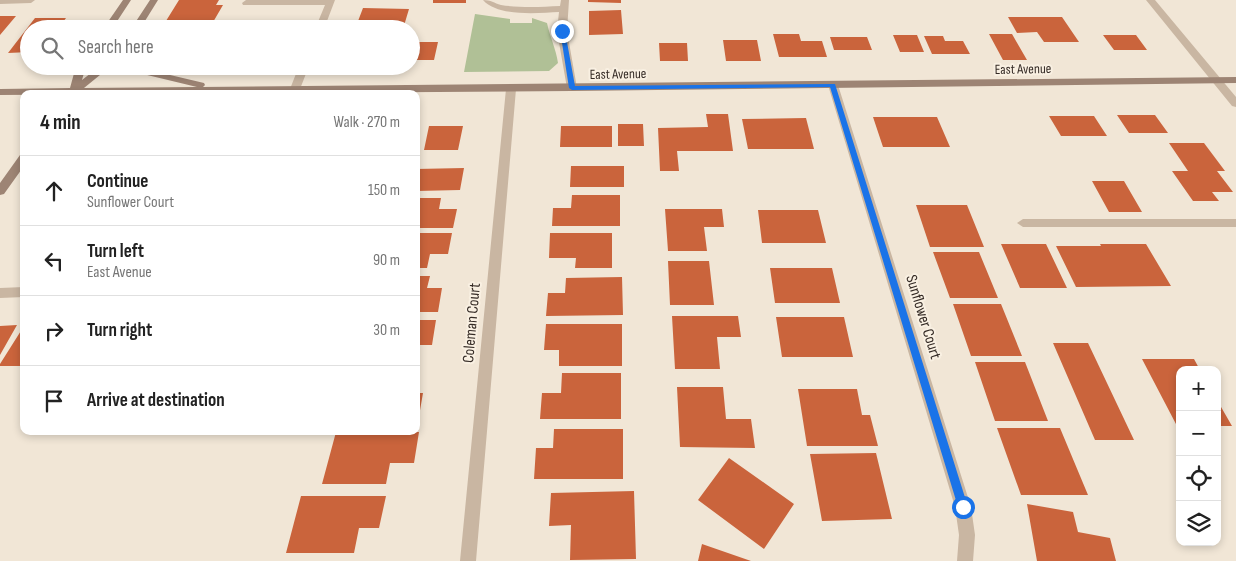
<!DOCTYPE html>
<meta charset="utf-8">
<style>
body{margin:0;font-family:"Sofia Sans Condensed",sans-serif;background:#f2f2f2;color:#222}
.controls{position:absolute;right:15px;bottom:15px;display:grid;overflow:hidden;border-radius:10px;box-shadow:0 2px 8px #0003}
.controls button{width:45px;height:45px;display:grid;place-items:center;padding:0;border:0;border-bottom:1px solid #e0e0e0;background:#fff;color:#222;font:25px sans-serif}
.stop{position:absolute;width:15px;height:15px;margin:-11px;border:4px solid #1a73e8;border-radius:50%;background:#fff}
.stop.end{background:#1a73e8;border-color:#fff;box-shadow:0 1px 5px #0008}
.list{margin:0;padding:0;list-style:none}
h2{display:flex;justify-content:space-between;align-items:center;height:65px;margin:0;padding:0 20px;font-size:21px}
h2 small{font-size:16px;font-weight:400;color:#767676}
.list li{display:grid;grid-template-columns:32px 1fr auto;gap:15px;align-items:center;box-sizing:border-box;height:70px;padding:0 20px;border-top:1px solid #e0e0e0}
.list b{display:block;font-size:19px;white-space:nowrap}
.list p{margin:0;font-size:16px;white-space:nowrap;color:#767676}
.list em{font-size:16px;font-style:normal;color:#767676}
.icon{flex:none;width:28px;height:28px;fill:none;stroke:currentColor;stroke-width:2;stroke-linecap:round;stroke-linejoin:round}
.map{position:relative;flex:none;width:1236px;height:561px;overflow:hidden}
.search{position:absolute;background:#fff;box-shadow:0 2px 8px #0003;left:20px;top:20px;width:400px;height:55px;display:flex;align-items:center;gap:12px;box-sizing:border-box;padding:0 18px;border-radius:28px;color:#767676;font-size:19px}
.panel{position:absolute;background:#fff;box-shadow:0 2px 8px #0003;left:20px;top:90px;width:400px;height:345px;border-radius:10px}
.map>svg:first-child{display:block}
.green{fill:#b0c096}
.building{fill:#ca643c}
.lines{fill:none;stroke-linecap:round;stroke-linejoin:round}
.lane{fill:#c9b6a2;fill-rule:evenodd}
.street{fill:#c9b6a2;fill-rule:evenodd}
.secondary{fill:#9d8474;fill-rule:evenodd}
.route{fill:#1a73e8}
.labels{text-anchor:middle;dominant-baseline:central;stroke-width:4;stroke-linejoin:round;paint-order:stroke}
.far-street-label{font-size:14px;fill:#342a25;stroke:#f9f0e2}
.street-label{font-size:16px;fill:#342a25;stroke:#f9f0e2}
</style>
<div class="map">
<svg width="1236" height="561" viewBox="0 0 1236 561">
<rect width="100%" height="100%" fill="#f1e6d6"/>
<path class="green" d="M475,14L510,19V23H532V18L547,23C550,37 556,49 558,63L549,71L464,72Z"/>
<path class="building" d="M179,0H219L216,5H223L209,29H161Z
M433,0H466V3H433Z
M588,0H621V3L588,2Z
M363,8L409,9L403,29H355Z
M621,10L623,34L589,35V11Z
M0,16H16L0,35Z
M1008,17H1062L1079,42H1044L1037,32L1017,33Z
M35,18H66L58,29H29V52L8,53Z
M773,34H799L801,41H822L827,57H779Z
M989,34H1012L1027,60H1003Z
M893,35H917L924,52H900Z
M1103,35H1136L1147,50H1114Z
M924,36H943L945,41H963L970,54H932Z
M830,37H867L872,50H834Z
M723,40H757L761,61H726Z
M414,42H438L434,60H411Z
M659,43H687L688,61H660Z
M706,114H728L733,151H677L679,171H660L658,128L708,127Z
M1117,115H1155L1168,133H1129Z
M1049,116H1094L1107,136H1061Z
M873,117H937L950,147H883Z
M806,118L814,149H748L742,119Z
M618,124H643L644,146H618Z
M429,126H463L458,150H424Z
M561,126H612V147H560Z
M1169,143H1204L1225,171H1217L1233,192H1212L1219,201H1193L1172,171H1188Z
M571,166H624V187H570Z
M464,168L460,190L416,191V169Z
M1092,181H1124L1142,212H1109Z
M572,195H620V226H552L553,208H571Z
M416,198H441L439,209H457L453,228H416Z
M916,205H967L984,247H930Z
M665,209H722L724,227H704L707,251H668Z
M758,210H818L826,243H762Z
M416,233H452L448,254H430L427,268H416Z
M550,233H612V268H575L576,258H549Z
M1001,244H1046L1067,288H1020Z
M1100,244H1146L1171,286L1076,287L1056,246H1101Z
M933,252H979L998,298H950Z
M668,261H709L714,305H670Z
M770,268H832L840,303H775Z
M416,276H430L427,288H442L438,312H416Z
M622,277L623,315L546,316L548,293H565L566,278Z
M953,304H1001L1022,356H971Z
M672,316H738L741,337H717L720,369H675Z
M776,317H844L853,357H782Z
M416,320H436L432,345H416Z
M546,324H622V366H559V350H544Z
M17,325L0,355V326Z
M24,326V366H0V364Z
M1053,343H1088L1134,440H1095Z
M1142,359H1194L1200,370H1180V426H1177Z
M975,362H1025L1048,421H995Z
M562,373H621V419H540L542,393H561Z
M677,387H723L726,419H751L755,448L680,447Z
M798,389H857L862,415H870L878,446H807Z
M416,393H423L418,422H416Z
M1217,400L1232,426H1217Z
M997,428H1060L1088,495H1021Z
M554,429H623V479H534L536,448H553Z
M336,432H419L414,463H390L386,484H322Z
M876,453L892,519L822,521L810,454Z
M729,458L794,504L764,549L698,500Z
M634,491L636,559L570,560L571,525L549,526L551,493Z
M301,496H386L379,528H359L354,553H286Z
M1027,504L1073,512L1078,532L1110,538L1116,561H1037Z
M702,544L751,561H698Z"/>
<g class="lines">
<path class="lane" d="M0,0H35L31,3L0,4Z
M246,0H335L324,29H315L325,5H243L242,3Z
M483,0C491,0 494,3 501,5C520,8 541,7 560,6L561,0H569L567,31L577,88L576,90L572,91L567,88L557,31L559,12C538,13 498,17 483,0Z
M299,66H309L300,89L295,92L290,89Z
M1023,219H1236V227H1023L1017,223Z"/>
<path class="street" d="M1146,0H1155L1236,97V107L1232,106Z
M833,82L838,85L971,507L975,535L973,561H957L959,535L955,507L828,85Z
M511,86L516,89L476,561H460L506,89Z
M24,287V297L0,298V288Z"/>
<path class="secondary" d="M123,0H131L112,29H103Z
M150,0H158L140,29H131Z
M76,66H86L82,80L100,66H111L84,88L197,87L143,74L131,66H143L149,70L204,83L205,85L203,87L1236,77V83L572,91L0,95V89L70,88Z
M24,154V166L4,194L0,195V183L20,155Z"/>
</g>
<path class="route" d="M560,30L565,31L575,86L835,84L968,507L967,511H959L958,507L830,87L572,90L569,88Z"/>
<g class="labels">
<g class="far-street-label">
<text transform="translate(1023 69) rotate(-1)">East Avenue</text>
<text transform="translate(618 74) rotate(-1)">East Avenue</text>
</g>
<g class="street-label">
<text transform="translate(923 317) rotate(73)">Sunflower Court</text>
<text transform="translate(472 323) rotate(-85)">Coleman Court</text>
</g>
</g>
</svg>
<div class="controls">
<button>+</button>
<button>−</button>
<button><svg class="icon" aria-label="locate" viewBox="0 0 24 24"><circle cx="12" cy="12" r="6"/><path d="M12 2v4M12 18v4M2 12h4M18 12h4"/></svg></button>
<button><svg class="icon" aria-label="layers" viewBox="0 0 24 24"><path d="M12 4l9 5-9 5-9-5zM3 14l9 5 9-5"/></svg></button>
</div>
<div class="stop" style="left:963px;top:507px"></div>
<div class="stop end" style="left:562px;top:31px"></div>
<div class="search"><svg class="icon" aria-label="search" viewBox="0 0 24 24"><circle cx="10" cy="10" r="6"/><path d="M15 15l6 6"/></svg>Search here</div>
<section class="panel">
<h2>4 min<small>Walk · 270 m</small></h2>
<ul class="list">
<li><svg class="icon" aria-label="ahead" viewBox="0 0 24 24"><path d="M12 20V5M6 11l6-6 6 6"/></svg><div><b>Continue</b><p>Sunflower Court</p></div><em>150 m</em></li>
<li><svg class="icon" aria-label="left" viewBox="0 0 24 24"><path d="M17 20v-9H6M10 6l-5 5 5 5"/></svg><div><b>Turn left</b><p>East Avenue</p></div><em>90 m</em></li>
<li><svg class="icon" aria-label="right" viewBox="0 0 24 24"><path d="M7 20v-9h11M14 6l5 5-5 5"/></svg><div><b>Turn right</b></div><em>30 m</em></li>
<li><svg class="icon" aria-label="arrive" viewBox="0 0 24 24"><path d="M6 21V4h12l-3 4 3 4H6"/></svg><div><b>Arrive at destination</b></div></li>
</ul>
</section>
</div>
